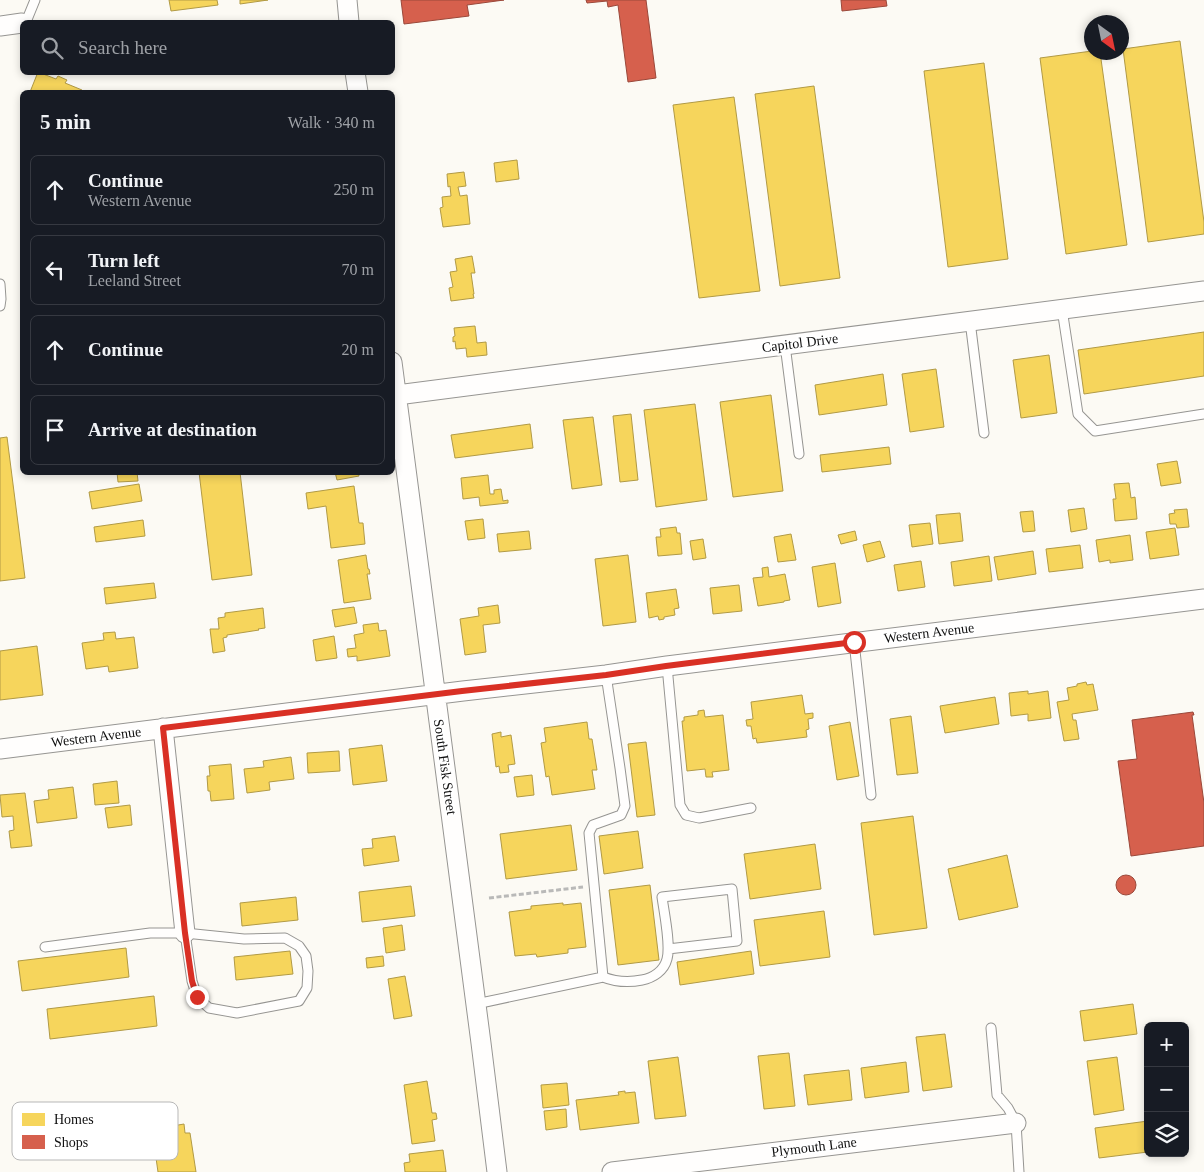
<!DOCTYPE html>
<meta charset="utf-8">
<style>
body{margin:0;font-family:Georgia,serif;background:#242831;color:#f1f3f6}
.controls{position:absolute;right:15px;bottom:15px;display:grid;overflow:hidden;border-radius:8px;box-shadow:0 2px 8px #0003}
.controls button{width:45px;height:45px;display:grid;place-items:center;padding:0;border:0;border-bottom:1px solid #363941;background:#171b24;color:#f1f3f6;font:25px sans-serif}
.compass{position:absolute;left:1084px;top:15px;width:45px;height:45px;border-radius:50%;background:#171b24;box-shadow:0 2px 8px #0003;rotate:147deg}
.stop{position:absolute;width:15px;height:15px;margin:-11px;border:4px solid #d93025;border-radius:50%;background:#fff}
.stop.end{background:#d93025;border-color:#fff;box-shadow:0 1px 5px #0008}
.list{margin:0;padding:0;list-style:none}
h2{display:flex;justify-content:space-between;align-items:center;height:65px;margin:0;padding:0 20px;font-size:21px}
h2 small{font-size:16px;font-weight:400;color:#9ea1a6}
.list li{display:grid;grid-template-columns:32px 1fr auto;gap:15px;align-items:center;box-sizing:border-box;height:70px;margin:0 10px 10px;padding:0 10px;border:1px solid #363941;border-radius:8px}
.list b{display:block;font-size:19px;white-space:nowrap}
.list p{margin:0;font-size:16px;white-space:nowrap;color:#9ea1a6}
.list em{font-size:16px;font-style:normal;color:#9ea1a6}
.icon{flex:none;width:28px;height:28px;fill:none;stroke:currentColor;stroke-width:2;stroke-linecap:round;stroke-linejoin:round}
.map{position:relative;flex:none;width:1204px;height:1172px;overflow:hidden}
.search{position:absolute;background:#171b24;box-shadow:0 2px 8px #0003;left:20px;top:20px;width:375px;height:55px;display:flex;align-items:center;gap:12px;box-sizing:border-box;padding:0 18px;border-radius:8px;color:#9ea1a6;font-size:19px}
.panel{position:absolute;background:#171b24;box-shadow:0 2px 8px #0003;left:20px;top:90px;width:375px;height:385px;border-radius:8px}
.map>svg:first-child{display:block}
.homes{fill:#f6d55c;stroke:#b19a45}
.shops{fill:#d6604d;stroke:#9a483a}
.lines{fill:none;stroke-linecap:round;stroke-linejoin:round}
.lane-casing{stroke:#969592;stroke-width:11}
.street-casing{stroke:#969592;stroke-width:21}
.path{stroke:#b9b9b8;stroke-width:3;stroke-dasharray:5 2.5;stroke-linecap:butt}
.lane{stroke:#fffefd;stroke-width:9}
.street{stroke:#fffefd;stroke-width:19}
.route{stroke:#d93025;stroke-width:6}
.labels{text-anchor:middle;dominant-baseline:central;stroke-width:5;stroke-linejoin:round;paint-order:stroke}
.street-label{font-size:14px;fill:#0f0f0f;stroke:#fff}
.key{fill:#fff;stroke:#b7b7b7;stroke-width:1}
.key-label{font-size:14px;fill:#0f0f0f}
</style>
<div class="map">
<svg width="1204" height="1172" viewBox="0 0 1204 1172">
<rect width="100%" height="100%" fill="#fcfaf4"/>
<path class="homes" d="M169,0H217L218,5L171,11Z
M240,0H268L240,4Z
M1180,41L1204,222V234L1148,242L1123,49Z
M1092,51V52H1100L1127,245L1066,254L1040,58Z
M984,63L1008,259L948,267L924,71Z
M38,72L56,79L58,76L67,80L65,83L82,90L81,92H30Z
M814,86L840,278L780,286L755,94Z
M734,97L760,291L699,298L673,105Z
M517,160L519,179L496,182L494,163Z
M464,172L466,186L458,187L460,196L467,195L470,224L443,227L440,208L443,207L442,197L451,196L450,186L448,187L447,174Z
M472,256L475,273H471L474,294H473L474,298L451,301L449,288L453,287L450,272L457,271L455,259Z
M475,326L477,343L486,342L487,355L467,357L466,348L456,349L455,341L453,342V337L455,336L454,328Z
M1204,332V376L1084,394L1078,350Z
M1049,355L1057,413L1021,418L1013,360Z
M936,369L944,427L910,432L902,374Z
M883,374L887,405L819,415L815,385Z
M771,395L783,491L733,497L720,402Z
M695,404L707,500L656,507L644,410Z
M631,414L638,480L620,482L613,416Z
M593,417L602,485L572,489L563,420Z
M530,424L533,448L455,458L451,435Z
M7,437L25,578L0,581V438Z
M889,447L891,464L822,472L820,455Z
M1177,461L1181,483L1161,486L1157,464Z
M117,472H137L138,481L118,482Z
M199,472H240L252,575L212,580Z
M335,472H358L359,476L337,480Z
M488,475L490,494H494V490L501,489L503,501L508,500V503L480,506L479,497L463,499L461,478Z
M1129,483L1131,498L1135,497L1137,519L1115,521L1113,499H1116L1114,484Z
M139,484L142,501L92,509L89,492Z
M354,486L359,523H363L365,544L331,548L326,506L308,509L306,493Z
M1084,508L1087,529L1071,532L1068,510Z
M1187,509L1189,527L1177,528L1176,524H1170L1169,514L1175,513L1174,510Z
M1033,511L1035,531L1023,532L1020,512Z
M960,513L963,541L939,544L936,515Z
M483,519L485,538L468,540L465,521Z
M143,520L145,536L96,542L94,527Z
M930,523L933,544L912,547L909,525Z
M676,527L677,533H680L682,554L658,556L656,537H661L660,529Z
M1175,528L1179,555L1150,559L1146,532Z
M529,531L531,549L499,552L497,534Z
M855,531L857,540L841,544L838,535Z
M791,534L796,560L778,562L774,537Z
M1130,535L1133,560L1110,563V560L1099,562L1096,540Z
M703,539L706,558L693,560L690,541Z
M880,541L885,557L867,562L863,545Z
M1080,545L1083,568L1049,572L1046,549Z
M1033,551L1036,574L998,580L994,557Z
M366,555L368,569H369L370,574H367L371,599L344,603L338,560Z
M628,555L636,622L603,626L595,559Z
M989,556L992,581L954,586L951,562Z
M921,561L925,587L898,591L894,565Z
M835,563L841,603L818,607L812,567Z
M768,567L769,577L785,574L790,600L784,601V602L758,606L753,578L763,577L762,568Z
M154,583L156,598L106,604L104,588Z
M739,585L742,611L713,614L710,588Z
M676,589L679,608L674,609L675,615L664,617V619L659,620L658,616L649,618L646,593Z
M498,605L500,623L483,625L486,652L465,655L460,619L479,616L478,608Z
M354,607L357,623L335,627L332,610Z
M263,608L265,628L258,629L259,630L227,635V637L223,638L225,651L213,653L210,629H219L218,618L225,617V613Z
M378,623L379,631L386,630L390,656L357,661V656L348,657L347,649L356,648L354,635L364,633L363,625Z
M115,632L116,639L134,637L138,668L109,672L108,666L86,669L82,643L104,640L103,633Z
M334,636L337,658L316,661L313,640Z
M37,646L43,695L0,700V651Z
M1086,682L1087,685L1093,684L1098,710L1072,714L1073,720H1076L1079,739L1064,741L1057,702L1069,700L1067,688L1077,686V684Z
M1028,691V694L1048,691L1051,718L1028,721V714L1011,716L1009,693Z
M802,695L805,714L813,713V718L808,719L809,729L806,730L807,737L757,743L756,738L753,739L751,726H747L746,720L753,719L751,702Z
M995,697L999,724L945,733L940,706Z
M704,710L705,717L723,715L729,770L712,772L713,777H706L705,769L687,771L682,721H684V717L698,715V711Z
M911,716L918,773L897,775L890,719Z
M587,722L589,739H592L597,770H592L595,789L552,795L549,776L546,777L541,743L546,742L544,728Z
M850,722L859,776L837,780L829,726Z
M501,732V737L511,735L515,764L508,765L509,772L500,773L499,766L496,767L492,734Z
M646,742L655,815L637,817L628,744Z
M382,745L387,781L353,785L349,749Z
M339,751L340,771L308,773L307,753Z
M291,757L294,779L269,782L270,790L247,793L244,769L264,767L263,761Z
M231,764L234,799L211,801L210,791H208L207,776H210L209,766Z
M532,775L534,795L517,797L514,777Z
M117,781L119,803L95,805L93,784Z
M73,787L77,818L37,823L34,801L49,799L48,790Z
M25,793L32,846L11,848L9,831L14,830L13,816L2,817L0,795Z
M130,805L132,825L108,828L105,808Z
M913,816L927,928L874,935L861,823Z
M571,825L577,870L506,879L500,834Z
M638,831L643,868L604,874L599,836Z
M395,836L399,861L364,866L362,849L373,848L372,839Z
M815,844L821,889L750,899L744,854Z
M1007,855L1018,907L959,920L948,869Z
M650,885L659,960L618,965L609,890Z
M411,886L415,916L362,922L359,892Z
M296,897L298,920L242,926L240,903Z
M563,903V905L581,903L586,947L568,949V953L537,957L536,954L515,956L509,912L531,909V906Z
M824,911L830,957L760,966L754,920Z
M402,925L405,950L386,953L383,928Z
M126,948L129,977L22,991L18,961Z
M290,951L293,974L236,980L234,957Z
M751,951L754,974L680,985L677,962Z
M383,956L384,966L367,968L366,958Z
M405,976L412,1016L394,1019L388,979Z
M154,996L157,1026L50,1039L47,1009Z
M1133,1004L1137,1034L1084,1041L1080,1011Z
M945,1034L952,1087L923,1091L916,1037Z
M789,1053L795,1106L764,1109L758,1056Z
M678,1057L686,1116L655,1119L648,1061Z
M1117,1057L1124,1110L1094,1115L1087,1061Z
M906,1062L909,1092L865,1098L861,1068Z
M849,1070L852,1100L808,1105L804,1075Z
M427,1081L432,1113H436L437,1119L432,1120L435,1141L412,1144L404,1085Z
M567,1083L569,1105L543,1108L541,1085Z
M625,1091V1093L635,1092L639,1123L580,1130L576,1100L619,1095L618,1092Z
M566,1109L567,1127L546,1130L544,1111Z
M1148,1121V1152L1099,1158L1095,1128Z
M184,1124L185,1133H190L196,1172H158L153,1137L162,1135L161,1128Z
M443,1150L446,1172H405L404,1163L410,1162L409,1154Z"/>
<path class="shops" d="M401,0H504L467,5L469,16L404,24Z
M586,0H646L656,78L628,82L618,5L608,7L607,1L587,3Z
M841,0H886L887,6L842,11Z
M1193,712L1194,715H1192L1204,803V846L1131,856L1118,761L1137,759L1132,720Z
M1116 885a10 10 0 1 1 20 0a10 10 0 1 1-20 0Z"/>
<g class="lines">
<defs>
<path id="lane" d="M26,22L35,0
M0,284L1,299L0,306
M1062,309L1078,414L1095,431L1204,414
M970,321L984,433
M785,345L799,454
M854,642L871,795
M667,666L680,805L686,815L699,818L751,808
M45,947L150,933H185L244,939L285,938L299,946L306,956L308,971L307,988L299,1001L237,1013L209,1008L197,997L192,981L185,933
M603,977C616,982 628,983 642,980C653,978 664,971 667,959C671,945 664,912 662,897L732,889L737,941L668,949
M476,1004L603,977L589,833L593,825L621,815L625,806L620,768L606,675
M991,1028L997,1095L1008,1108L1016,1123L1019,1172"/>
<path id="street" d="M347,0L349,22
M0,26L22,23
M355,72L358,92
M392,362L481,1043L497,1172
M397,395L1204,291
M163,728L185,933
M0,749L463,691L606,675L667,666L1204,599
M612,1172L1016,1123"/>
</defs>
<use href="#lane" class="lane-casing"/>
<use href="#street" class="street-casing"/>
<path class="path" d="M489,898L583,887"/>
<use href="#lane" class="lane"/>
<use href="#street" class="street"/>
</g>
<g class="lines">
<path class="route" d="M197,997L192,981L185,933L163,728L462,691L606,675L666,666L854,642"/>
</g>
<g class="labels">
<g class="street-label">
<text transform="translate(800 343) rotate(-7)">Capitol Drive</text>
<text transform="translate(929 633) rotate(-7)">Western Avenue</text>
<text transform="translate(96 737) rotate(-7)">Western Avenue</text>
<text transform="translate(445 767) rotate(82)">South Fisk Street</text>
<text transform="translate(814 1147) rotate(-7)">Plymouth Lane</text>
</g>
</g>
<rect x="12" y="1102" width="166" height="58" rx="8" class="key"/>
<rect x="22" y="1113" width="23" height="13" fill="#f6d55c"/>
<rect x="22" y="1135" width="23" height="14" fill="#d6604d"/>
<g class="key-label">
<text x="54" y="1124">Homes</text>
<text x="54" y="1147">Shops</text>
</g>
</svg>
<div class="controls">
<button>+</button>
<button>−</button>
<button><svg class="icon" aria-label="layers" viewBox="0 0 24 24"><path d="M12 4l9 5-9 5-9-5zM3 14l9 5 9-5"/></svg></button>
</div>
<svg class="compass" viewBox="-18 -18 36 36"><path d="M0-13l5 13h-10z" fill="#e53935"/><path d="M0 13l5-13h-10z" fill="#9ea1a6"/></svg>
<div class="stop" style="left:854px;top:642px"></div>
<div class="stop end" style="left:197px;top:997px"></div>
<div class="search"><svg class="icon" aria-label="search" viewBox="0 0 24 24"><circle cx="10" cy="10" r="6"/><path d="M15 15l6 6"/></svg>Search here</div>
<section class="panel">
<h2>5 min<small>Walk · 340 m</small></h2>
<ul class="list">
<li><svg class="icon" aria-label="ahead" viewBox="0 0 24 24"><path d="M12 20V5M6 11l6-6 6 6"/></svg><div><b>Continue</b><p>Western Avenue</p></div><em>250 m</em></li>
<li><svg class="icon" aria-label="left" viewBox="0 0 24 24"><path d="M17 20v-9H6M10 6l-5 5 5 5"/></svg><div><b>Turn left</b><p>Leeland Street</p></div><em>70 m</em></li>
<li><svg class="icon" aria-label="ahead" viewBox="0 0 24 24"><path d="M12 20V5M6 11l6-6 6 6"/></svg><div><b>Continue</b></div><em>20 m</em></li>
<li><svg class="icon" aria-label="arrive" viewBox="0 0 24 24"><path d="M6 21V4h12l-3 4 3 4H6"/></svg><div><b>Arrive at destination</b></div></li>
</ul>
</section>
</div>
